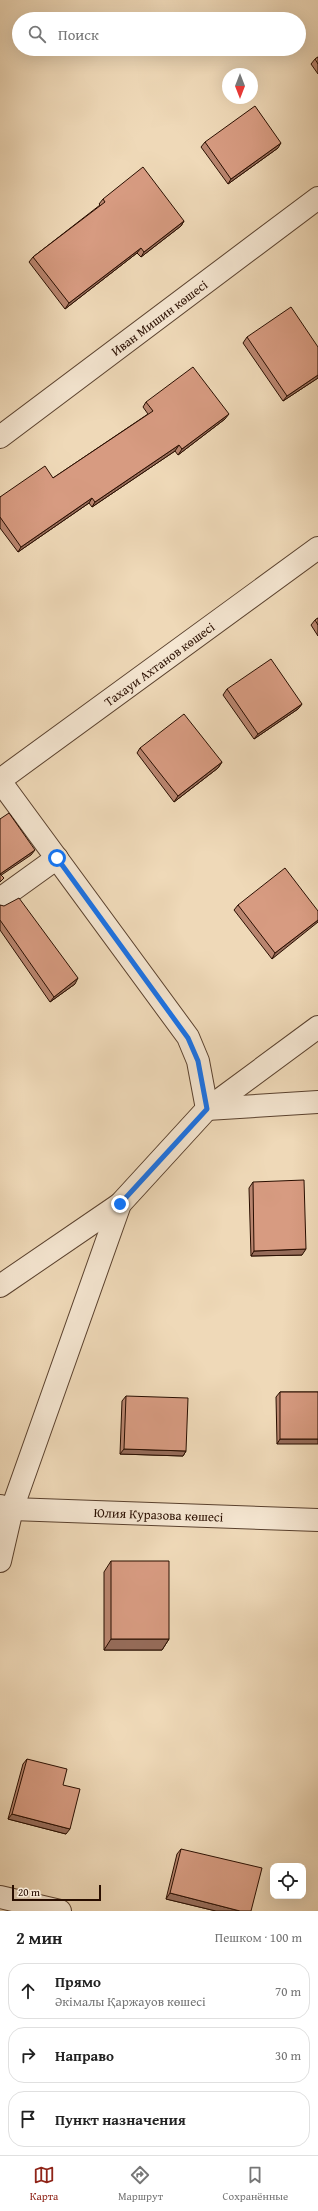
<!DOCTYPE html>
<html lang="ru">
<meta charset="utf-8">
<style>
body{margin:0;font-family:"Gentium Book Plus",serif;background:#f2f2f2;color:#222}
.controls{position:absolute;right:12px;bottom:12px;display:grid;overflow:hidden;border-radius:8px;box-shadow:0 4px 16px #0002}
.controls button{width:36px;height:36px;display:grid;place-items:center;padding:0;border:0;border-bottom:1px solid #e0e0e0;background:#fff;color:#222;font:20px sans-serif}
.compass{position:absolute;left:222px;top:68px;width:36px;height:36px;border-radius:50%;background:#fff;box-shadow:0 4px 16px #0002;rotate:180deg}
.scale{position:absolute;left:12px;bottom:10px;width:89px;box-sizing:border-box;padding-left:4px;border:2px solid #290e00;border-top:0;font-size:11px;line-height:14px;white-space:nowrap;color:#290e00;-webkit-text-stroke:3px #f5e6d1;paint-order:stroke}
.stop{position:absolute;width:12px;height:12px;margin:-9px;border:3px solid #1a73e8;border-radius:50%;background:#fff}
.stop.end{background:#1a73e8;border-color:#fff;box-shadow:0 1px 4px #0008}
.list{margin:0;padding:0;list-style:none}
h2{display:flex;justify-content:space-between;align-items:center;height:52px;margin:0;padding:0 16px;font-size:17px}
h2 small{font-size:13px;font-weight:400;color:#767676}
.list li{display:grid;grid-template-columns:26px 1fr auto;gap:12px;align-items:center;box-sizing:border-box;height:56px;margin:0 8px 8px;padding:0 8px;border:1px solid #e0e0e0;border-radius:16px}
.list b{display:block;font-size:15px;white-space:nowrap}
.list p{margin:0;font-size:13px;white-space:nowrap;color:#767676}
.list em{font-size:13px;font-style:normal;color:#767676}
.icon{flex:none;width:22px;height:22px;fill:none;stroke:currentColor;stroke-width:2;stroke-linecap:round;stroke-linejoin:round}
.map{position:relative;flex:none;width:318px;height:1911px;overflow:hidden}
.search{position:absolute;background:#fff;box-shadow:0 4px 16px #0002;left:12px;right:12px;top:12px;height:44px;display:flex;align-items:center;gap:10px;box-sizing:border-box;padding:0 14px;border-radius:22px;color:#767676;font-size:15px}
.sheet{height:244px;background:#fff}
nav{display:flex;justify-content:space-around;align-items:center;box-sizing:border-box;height:56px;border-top:1px solid #e0e0e0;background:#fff;font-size:11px;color:#767676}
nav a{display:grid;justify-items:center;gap:2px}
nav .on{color:#8f2418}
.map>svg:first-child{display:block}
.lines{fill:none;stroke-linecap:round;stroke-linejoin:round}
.minor-casing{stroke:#5a412e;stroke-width:24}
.minor{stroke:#f5e6d1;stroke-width:22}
.wall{fill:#b9856f;stroke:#290e00}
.shaded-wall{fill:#966c5a;stroke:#290e00}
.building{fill:#d79b81;stroke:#290e00}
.route{stroke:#1a73e8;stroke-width:5}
.labels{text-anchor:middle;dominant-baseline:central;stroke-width:3;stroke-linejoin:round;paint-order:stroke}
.street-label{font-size:13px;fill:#290e00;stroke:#f5e6d1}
</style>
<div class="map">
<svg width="318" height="1911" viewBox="0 0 318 1911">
<rect width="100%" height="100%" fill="#efd9b8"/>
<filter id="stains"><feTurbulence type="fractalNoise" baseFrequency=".005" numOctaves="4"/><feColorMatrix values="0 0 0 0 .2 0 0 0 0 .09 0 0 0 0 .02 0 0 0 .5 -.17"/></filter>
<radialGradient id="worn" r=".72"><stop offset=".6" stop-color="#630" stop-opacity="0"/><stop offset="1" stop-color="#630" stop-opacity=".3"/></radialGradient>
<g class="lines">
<defs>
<g id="minor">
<path id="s1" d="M0,437L318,198"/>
<path id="s2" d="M0,780L318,548"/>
<path d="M0,781L188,1037L198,1061L207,1109"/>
<path d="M0,899L57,858"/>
<path d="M207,1109L318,1102"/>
<path d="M0,1286L120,1204"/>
<path id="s3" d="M0,1506L12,1509L318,1520"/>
<path d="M0,1561L12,1509L120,1204L207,1109L318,1027"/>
<path d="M0,1897L60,1911"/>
</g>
</defs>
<use href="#minor" class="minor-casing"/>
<use href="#minor" class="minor"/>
</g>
<path class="wall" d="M318,57V74L311,64L315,59Z
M205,142L278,148L228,184L201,147Z
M103,199L184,221L181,226L141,257L137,253L65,309L29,262L33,257L100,205L99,204Z
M247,337L318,347V378L283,401L243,343Z
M146,402L225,419L178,455L175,451L92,507L89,503L18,552L0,528V497L53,478L148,414L143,407Z
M318,618V636L311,625L315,620Z
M227,689L302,704L298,709L254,739L223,695Z
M140,748L222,762L218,768L174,802L137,753Z
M0,905L75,984L50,1002L0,930Z
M238,905L318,911L272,959L234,910Z
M253,1182L302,1255L251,1256L249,1188Z
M280,1392H318L277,1444L276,1397Z
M126,1396L186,1451L183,1456L120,1454L122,1401Z
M111,1561L169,1639L162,1650H104V1572Z
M27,1759L66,1834L8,1819L23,1764Z
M181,1849L251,1911H216L166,1899L177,1854Z"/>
<path class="shaded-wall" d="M281,143L278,148L228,184L231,179Z
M184,221L181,226L141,257L144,252Z
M141,248L137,253L65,309L69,303Z
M318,375V378L283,401L287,396Z
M229,414L225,419L178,455L182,449Z
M179,445L175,451L92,507L95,502Z
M92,498L89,503L18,552L21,547Z
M302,704L298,709L254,739L258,734Z
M222,762L218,768L174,802L178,796Z
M35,850L31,855L0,876V874Z
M318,920V922L272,959L275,953Z
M78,978L75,984L50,1002L54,997Z
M306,1249L302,1255L251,1256L254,1251Z
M280,1439H318V1444H277Z
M124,1449L186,1451L183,1456L120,1454Z
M111,1639H169L162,1650H104Z
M12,1814L70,1829L66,1834L8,1819Z
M170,1893L240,1911H216L166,1899Z"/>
<path class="building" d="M318,57V64L315,59Z
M255,106L281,143L231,179L205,142Z
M143,167L184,221L144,252L141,248L69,303L33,257L105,202L103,199Z
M291,307L318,347V375L287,396L247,337Z
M193,367L229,414L182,449L179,445L95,502L92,498L21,547L0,517V497L45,466L53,478L153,411L146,402Z
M318,618V625L315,620Z
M271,659L302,704L258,734L227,689Z
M184,714L222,762L178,796L140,748Z
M9,813L35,850L0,874V819Z
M285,868L318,911V920L275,953L238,905Z
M0,874L4,878L0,882Z
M19,898L78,978L54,997L0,920V905L4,906Z
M304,1180L306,1249L254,1251L253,1182Z
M280,1392H318V1439H280Z
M126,1396L188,1398L186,1451L124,1449Z
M111,1561H169V1639H111Z
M27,1759L67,1769L63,1785L80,1789L70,1829L12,1814Z
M181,1849L262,1868L251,1911H240L170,1893Z"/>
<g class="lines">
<path class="route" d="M57,858L188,1038L198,1061L207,1109L120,1204"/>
</g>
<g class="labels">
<g class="street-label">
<text stroke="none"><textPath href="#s1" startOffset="199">Иван Мишин көшесі</textPath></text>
<text stroke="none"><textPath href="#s2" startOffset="197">Тахауи Ахтанов көшесі</textPath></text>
<text stroke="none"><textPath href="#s3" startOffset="159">Юлия Куразова көшесі</textPath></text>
</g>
</g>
<rect width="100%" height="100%" filter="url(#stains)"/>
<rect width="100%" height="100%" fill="url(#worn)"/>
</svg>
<div class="controls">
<button><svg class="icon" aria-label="locate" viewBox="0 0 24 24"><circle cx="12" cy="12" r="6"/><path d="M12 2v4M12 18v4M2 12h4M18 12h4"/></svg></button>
</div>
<svg class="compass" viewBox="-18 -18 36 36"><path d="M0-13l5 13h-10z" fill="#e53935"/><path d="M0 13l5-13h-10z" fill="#767676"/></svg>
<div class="scale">20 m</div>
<div class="stop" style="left:57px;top:858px"></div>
<div class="stop end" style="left:120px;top:1204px"></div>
<div class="search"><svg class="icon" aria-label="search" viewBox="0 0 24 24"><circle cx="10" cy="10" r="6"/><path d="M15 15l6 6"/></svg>Поиск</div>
</div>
<section class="sheet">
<h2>2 мин<small>Пешком · 100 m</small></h2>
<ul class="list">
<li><svg class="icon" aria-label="ahead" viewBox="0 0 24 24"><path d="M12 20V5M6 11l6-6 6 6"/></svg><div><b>Прямо</b><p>Әкімалы Қаржауов көшесі</p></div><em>70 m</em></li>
<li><svg class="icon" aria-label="right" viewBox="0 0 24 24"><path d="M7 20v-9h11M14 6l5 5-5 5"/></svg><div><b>Направо</b></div><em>30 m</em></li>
<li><svg class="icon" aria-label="arrive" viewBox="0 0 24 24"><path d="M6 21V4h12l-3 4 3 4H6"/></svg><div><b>Пункт назначения</b></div></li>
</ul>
</section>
<nav>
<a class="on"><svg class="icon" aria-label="map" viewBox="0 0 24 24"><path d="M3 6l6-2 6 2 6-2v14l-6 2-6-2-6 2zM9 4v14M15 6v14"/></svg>Карта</a>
<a><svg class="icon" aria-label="directions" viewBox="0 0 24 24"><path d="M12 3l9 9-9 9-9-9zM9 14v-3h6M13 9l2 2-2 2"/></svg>Маршрут</a>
<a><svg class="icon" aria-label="saved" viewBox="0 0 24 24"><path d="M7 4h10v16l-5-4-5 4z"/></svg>Сохранённые</a>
</nav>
